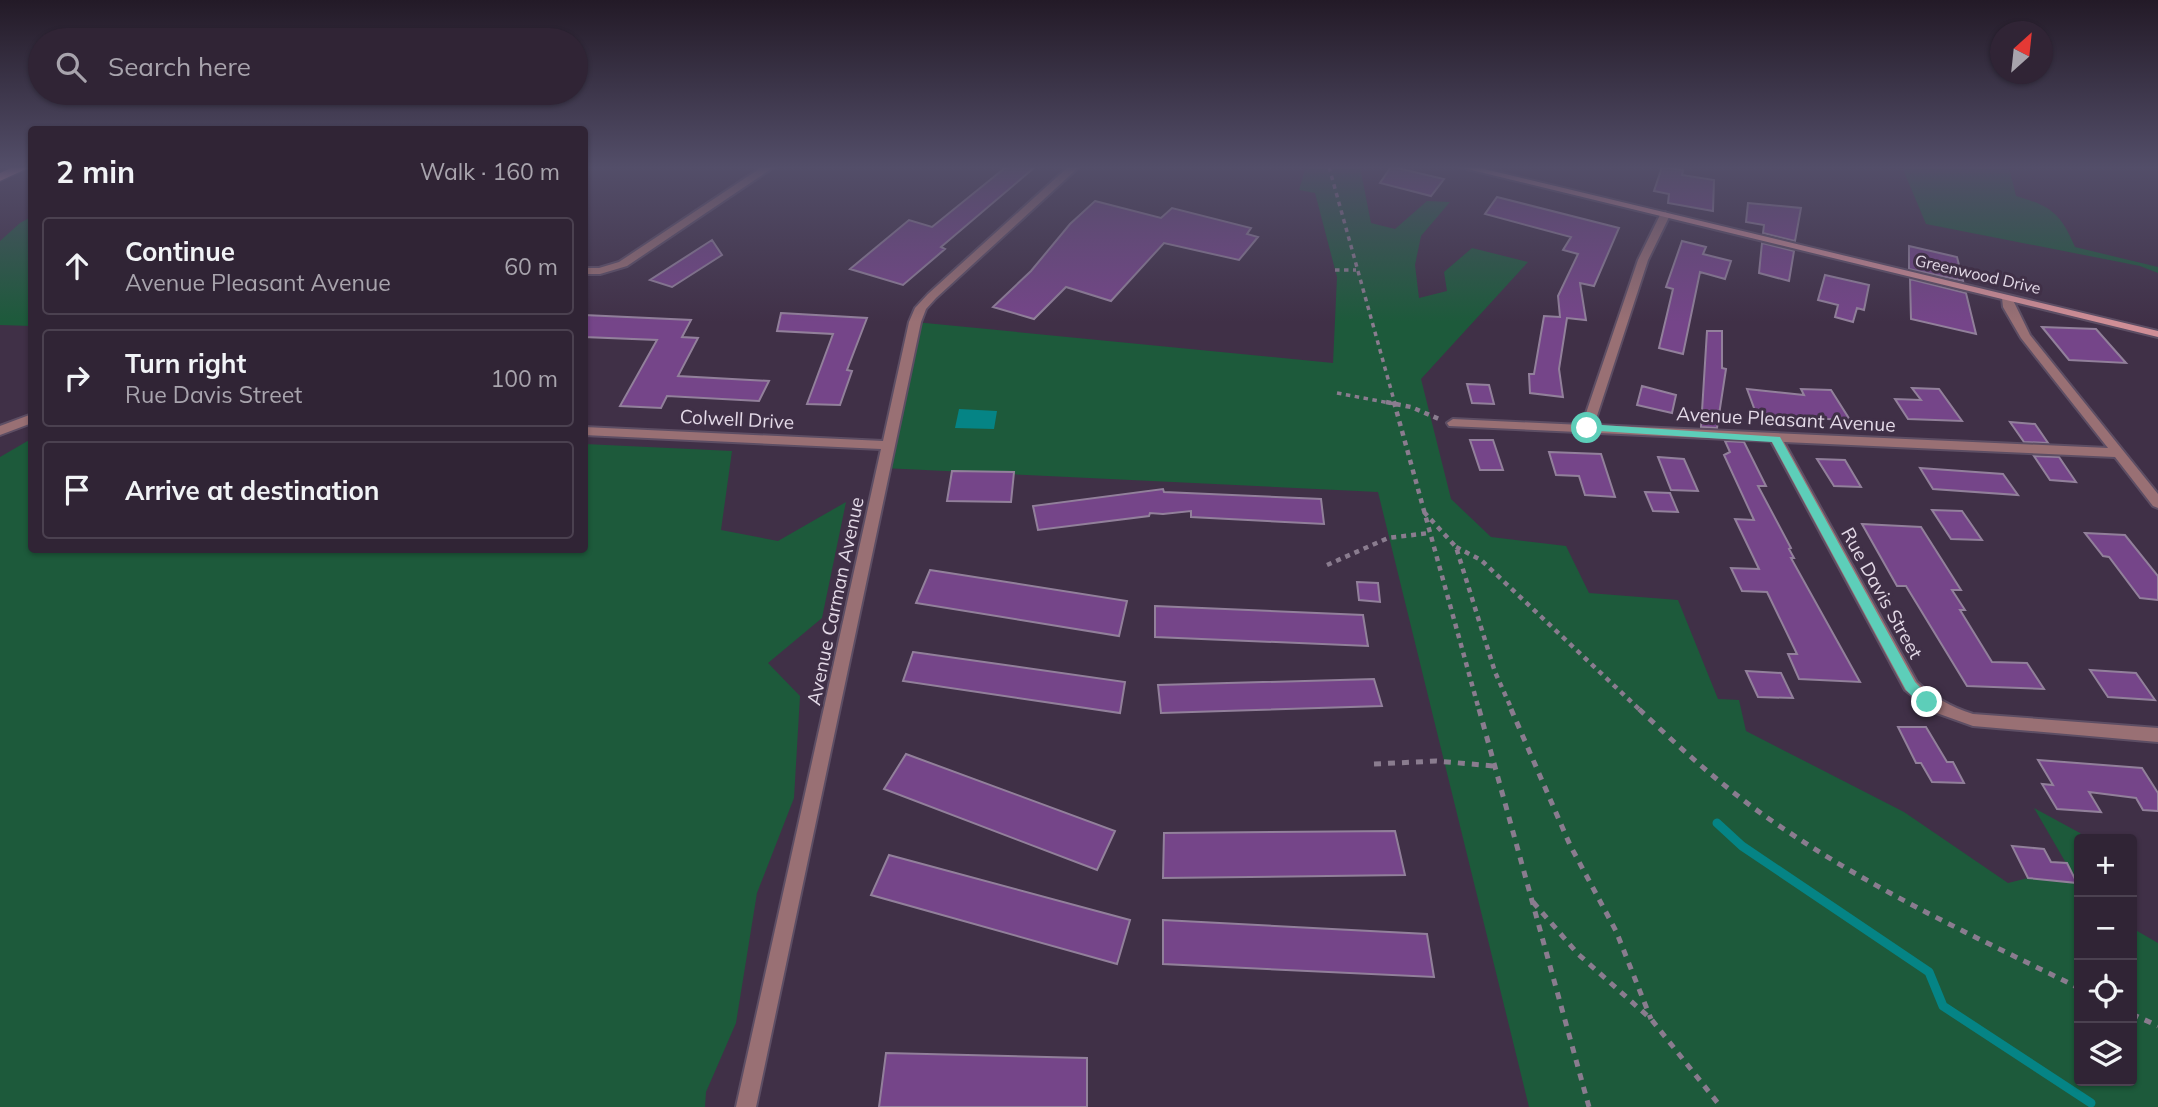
<!DOCTYPE html>
<meta charset="utf-8">
<style>
body{margin:0;font-family:Mulish,sans-serif;background:#382c3d;color:#f1f3f6}
.controls{position:absolute;right:21px;bottom:21px;display:grid;overflow:hidden;border-radius:7px;box-shadow:0 2px 5px #0004}
.controls button{width:63px;height:63px;display:grid;place-items:center;padding:0;border:0;border-bottom:2px solid #4b4150;background:#302435;color:#f1f3f6;font:35px sans-serif}
.compass{position:absolute;left:1990px;top:21px;width:63px;height:63px;border-radius:50%;background:#302435;box-shadow:0 2px 5px #0004;rotate:27deg}
.stop{position:absolute;width:21px;height:21px;margin:-16px;border:5px solid #5dceb9;border-radius:50%;background:#fff}
.stop.end{background:#5dceb9;border-color:#fff;box-shadow:0 2px 7px #0008}
.list{margin:0;padding:0;list-style:none}
h2{display:flex;justify-content:space-between;align-items:center;height:91px;margin:0;padding:0 28px;font-size:30px}
h2 small{font-size:23px;font-weight:400;color:#a8a4ad}
.list li{display:grid;grid-template-columns:46px 1fr auto;gap:21px;align-items:center;box-sizing:border-box;height:98px;margin:0 14px 14px;padding:0 14px;border:2px solid #4b4150;border-radius:7px}
.list b{display:block;font-size:26px;white-space:nowrap}
.list p{margin:0;font-size:23px;white-space:nowrap;color:#a8a4ad}
.list em{font-size:23px;font-style:normal;color:#a8a4ad}
.icon{flex:none;width:38px;height:38px;fill:none;stroke:currentColor;stroke-width:2;stroke-linecap:round;stroke-linejoin:round}
.map{position:relative;flex:none;width:2158px;height:1107px;overflow:hidden}
.search{position:absolute;background:#302435;box-shadow:0 2px 5px #0004;left:28px;top:28px;width:560px;height:77px;display:flex;align-items:center;gap:18px;box-sizing:border-box;padding:0 24px;border-radius:38px;color:#a8a4ad;font-size:26px}
.panel{position:absolute;background:#302435;box-shadow:0 2px 5px #0004;left:28px;top:126px;width:560px;height:427px;border-radius:7px}
.map>svg:first-child{display:block}
.green{fill:#1d5a3b}
.water{fill:#058485}
.lines{fill:none;stroke-linecap:round;stroke-linejoin:round}
.stream{stroke:#058485;stroke-width:9}
.building{fill:#754589;stroke:#92809b;stroke-width:2}
.minor-casing{stroke:#5d4e64;stroke-width:4}
.secondary-casing{stroke:#5d4e64;stroke-width:4}
.primary-casing{stroke:#5d4e64;stroke-width:3}
.path-far2{stroke:#8a7c8f;stroke-width:3.5;stroke-dasharray:4.5 4.5;stroke-linecap:butt}
.path-far1{stroke:#8a7c8f;stroke-width:4.5;stroke-dasharray:5 5;stroke-linecap:butt}
.path{stroke:#8a7c8f;stroke-width:5;stroke-dasharray:7 7;stroke-linecap:butt}
.minor{fill:#997074;fill-rule:evenodd}
.secondary{fill:#cf8e96;fill-rule:evenodd}
.primary{fill:#f9a5af;fill-rule:evenodd}
.route{fill:#5dceb9}
.labels{text-anchor:middle;dominant-baseline:central;stroke-width:6;stroke-linejoin:round;paint-order:stroke}
.far-street-label{font-size:16px;fill:#e3d9e7;stroke:#403047}
.street-label{font-size:19px;fill:#e3d9e7;stroke:#403047}
</style>
<div class="map">
<svg width="2158" height="1107" viewBox="0 0 2158 1107">
<rect width="100%" height="100%" fill="#403047"/>
<path class="green" d="M1306,167H1360L1371,223L1395,229L1427,201L1450,202L1421,236L1415,265L1419,298L1447,291L1444,272L1472,248L1528,262L1421,379L1451,499L1491,537L1566,546L1589,593L1678,600L1718,699L1739,700L1746,731L1904,812L2008,883L2028,878L2077,882L2034,808L2080,833L2085,839H2079V1081H2132V928L2158,943V1107H1529L1378,492L883,468L915,322L1333,363L1337,277L1315,193L1299,190Z
M1902,167H2009L2016,196C2051,206 2061,214 2075,247L2158,267V273L2140,266L1926,224Z
M31,217V326L0,325V241L20,223Z
M31,439L32,550H584L585,444L732,451L721,530L778,541L846,502L822,618L768,663L800,696L794,798L757,893L736,1023L706,1092L705,1107H0V457Z"/>
<path class="water" d="M959,409L997,411L994,429L955,428Z"/>
<g class="lines">
<path class="stream" d="M1717,823L1742,846L1929,972L1943,1006L2091,1103"/>
</g>
<path class="building" d="M1006,167H1035L941,247L945,249L903,285L850,269L909,220L932,227Z
M1391,167H1393L1444,179L1431,196L1380,183Z
M1662,167L1683,170L1682,175L1714,180L1713,211L1668,203L1669,194L1654,191Z
M1497,197L1619,228L1594,286L1580,283L1586,320L1567,318L1559,369L1563,397L1530,393L1529,374H1534L1544,316L1560,317L1558,296L1578,254L1563,250L1571,237L1485,214Z
M1095,201L1161,218L1172,208L1251,228L1247,234L1258,237L1239,260L1164,243L1111,301L1066,287L1034,319L993,307L1031,271L1070,224Z
M1748,203L1801,208L1795,241L1763,233L1764,225L1746,222Z
M712,240L722,255L672,287L650,280Z
M1682,241L1706,247L1703,254L1731,261L1725,279L1700,272L1683,354L1659,348L1673,289L1666,287Z
M1762,243L1794,251L1789,281L1759,273Z
M1909,246L1957,257L1963,281L1909,269Z
M1825,275L1869,285L1864,310L1857,308L1853,322L1835,317L1838,305L1818,300Z
M1910,279L1966,293L1976,334L1911,319Z
M781,313L867,318L847,370L852,371L840,405L807,404L833,334L777,331Z
M584,315L691,320L682,337L698,338L678,376L769,381L759,401L667,396L661,408L620,406L657,340L584,337Z
M2042,327L2096,329L2126,363L2069,360Z
M1707,331H1722V368L1726,369L1717,428L1701,427Z
M1467,384L1489,385L1494,404L1472,403Z
M1642,386L1676,395L1672,413L1637,405Z
M1912,388L1939,389L1962,421L1908,419L1895,399L1921,400Z
M1747,389L1804,395L1801,389L1831,390L1850,420L1757,416Z
M2010,422L2035,424L2048,443L2024,442Z
M1470,440H1493L1503,470H1480Z
M1725,441L1744,442L1766,486H1758L1791,548L1789,549L1794,558H1791L1860,682L1799,679L1788,654H1797L1767,592L1742,591L1731,568L1759,569L1735,519L1754,520L1724,455L1730,452Z
M1549,452L1601,454L1615,497L1585,495L1579,476L1556,475Z
M2034,456L2059,457L2076,482L2050,480Z
M1658,457L1684,459L1698,491L1671,490Z
M1817,459L1845,460L1861,487L1834,486Z
M1920,468L2003,474L2018,495L1933,489Z
M952,471L1014,472L1011,502L947,501Z
M1163,489L1164,492L1321,499L1324,524L1191,517V511L1163,514L1150,513L1149,516L1038,530L1033,506Z
M1645,492L1670,493L1678,512L1653,511Z
M1932,510L1962,511L1982,540L1951,539Z
M1862,524L1921,527L1961,590H1952L1965,610H1960L1992,662L2027,663L2044,689L1967,686L1906,586H1897Z
M2085,533L2125,535L2158,576V600L2140,598L2109,557L2103,556Z
M930,570L1127,601L1119,636L916,603Z
M1357,582L1378,583L1380,602L1359,600Z
M1155,606L1363,615L1368,646L1155,637Z
M913,652L1125,682L1120,713L903,681Z
M2090,670L2136,673L2155,700L2108,697Z
M1746,671L1781,673L1793,698L1758,697Z
M1374,679L1382,706L1161,713L1158,685Z
M1898,727H1926L1947,762H1953L1964,783L1932,782L1921,763H1916Z
M906,754L1115,831L1097,870L884,789Z
M2038,760L2142,768L2158,793V811L2143,810L2136,798L2089,792L2101,812L2057,809L2042,784L2053,785Z
M1395,831L1405,875L1163,878L1164,833Z
M2012,846L2044,849L2051,862L2067,863L2077,883L2028,878Z
M889,855L1130,920L1117,964L871,895Z
M1163,920L1427,934L1434,977L1163,964Z
M886,1053L1087,1058V1107H879Z"/>
<g class="lines">
<defs>
<path id="minor" d="M762,167H774L627,266L600,274H584V268H599L619,262Z
M1068,167H1079L936,298L926,309L921,322L756,1107H736L881,449L584,435V427L883,441L909,322L915,308L928,294Z
M1665,212L1670,215L1648,260L1594,425L2108,448L2021,338L2003,307L2002,298L2003,296H2011L2030,335L2158,494V508L2153,506L2115,457L1784,442L1917,682C1933,697 1951,707 1973,714L2158,728V742L1973,726L1934,712L1905,690L1771,441L1449,426L1447,423L1453,419L1582,425L1638,260L1660,215Z
M32,414V423L0,435V426Z"/>
<path id="secondary" d="M1459,167H1476L2158,331V337Z"/>
<path id="primary" d="M13,167H30L0,181V173Z"/>
</defs>
<use href="#minor" class="minor-casing"/>
<use href="#secondary" class="secondary-casing"/>
<use href="#primary" class="primary-casing"/>
<path class="path-far2" d="M1329,167L1395,404
M1335,270H1356
M1337,393L1395,404"/>
<path class="path-far1" d="M1386,402L1411,407L1439,419
M1394,402L1479,710
M1424,512L1456,547L1495,672L1512,710
M1456,547L1481,560L1640,710
M1327,565L1388,538L1429,533"/>
<path class="path" d="M1479,709L1589,1107
M1511,709L1570,845L1616,931L1651,1019
M1639,709C1685,753 1733,796 1787,831C1879,893 1980,939 2079,988
M1374,764L1436,761L1494,766
M1533,902L1578,954L1651,1019L1721,1107
M2132,1014L2158,1026"/>
<use href="#minor" class="minor"/>
<use href="#secondary" class="secondary"/>
<use href="#primary" class="primary"/>
</g>
<linearGradient id="sky" x2="0" y2="1"><stop stop-color="#231a27"/><stop offset="0.52" stop-color="#534e69"/><stop offset="1" stop-color="#534e69" stop-opacity="0"/></linearGradient>
<rect width="2158" height="322" fill="url(#sky)"/>
<path class="route" d="M1587,424L1780,437L1915,682L1931,699V706H1922L1906,690L1772,442L1583,430V425Z"/>
<g class="labels">
<g class="far-street-label">
<text transform="translate(1978 274) rotate(13)">Greenwood Drive</text>
</g>
<g class="street-label">
<text transform="translate(737 419) rotate(3)">Colwell Drive</text>
<text transform="translate(1786 419) rotate(3)">Avenue Pleasant Avenue</text>
<text transform="translate(1882 593) rotate(61)">Rue Davis Street</text>
<text transform="translate(835 601) rotate(-78)">Avenue Carman Avenue</text>
</g>
</g>
</svg>
<div class="controls">
<button>+</button>
<button>−</button>
<button><svg class="icon" aria-label="locate" viewBox="0 0 24 24"><circle cx="12" cy="12" r="6"/><path d="M12 2v4M12 18v4M2 12h4M18 12h4"/></svg></button>
<button><svg class="icon" aria-label="layers" viewBox="0 0 24 24"><path d="M12 4l9 5-9 5-9-5zM3 14l9 5 9-5"/></svg></button>
</div>
<svg class="compass" viewBox="-18 -18 36 36"><path d="M0-13l5 13h-10z" fill="#e53935"/><path d="M0 13l5-13h-10z" fill="#a8a4ad"/></svg>
<div class="stop" style="left:1587px;top:428px"></div>
<div class="stop end" style="left:1927px;top:702px"></div>
<div class="search"><svg class="icon" aria-label="search" viewBox="0 0 24 24"><circle cx="10" cy="10" r="6"/><path d="M15 15l6 6"/></svg>Search here</div>
<section class="panel">
<h2>2 min<small>Walk · 160 m</small></h2>
<ul class="list">
<li><svg class="icon" aria-label="ahead" viewBox="0 0 24 24"><path d="M12 20V5M6 11l6-6 6 6"/></svg><div><b>Continue</b><p>Avenue Pleasant Avenue</p></div><em>60 m</em></li>
<li><svg class="icon" aria-label="right" viewBox="0 0 24 24"><path d="M7 20v-9h11M14 6l5 5-5 5"/></svg><div><b>Turn right</b><p>Rue Davis Street</p></div><em>100 m</em></li>
<li><svg class="icon" aria-label="arrive" viewBox="0 0 24 24"><path d="M6 21V4h12l-3 4 3 4H6"/></svg><div><b>Arrive at destination</b></div></li>
</ul>
</section>
</div>
